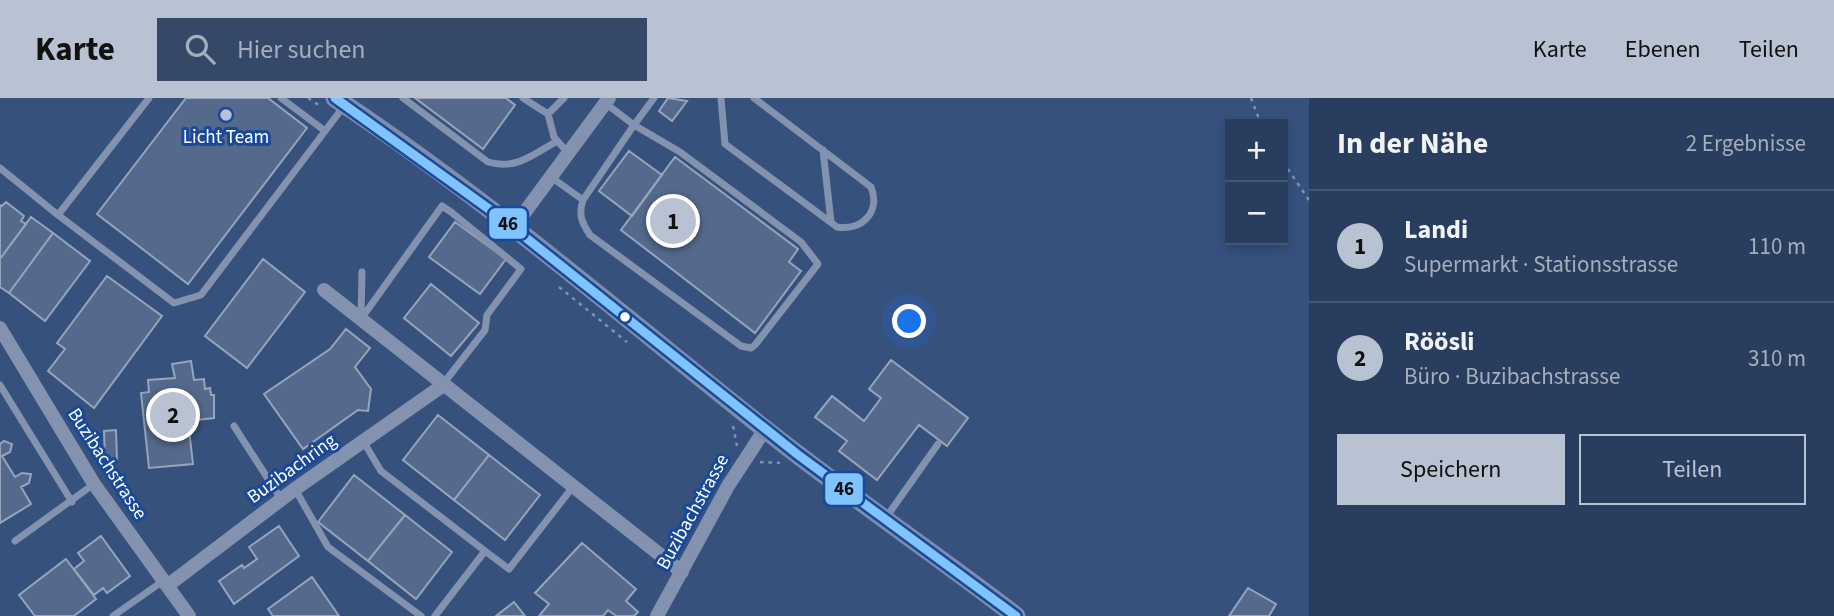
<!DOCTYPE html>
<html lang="de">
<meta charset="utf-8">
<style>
body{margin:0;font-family:"Source Sans 3",sans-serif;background:#354867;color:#f1f3f6}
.controls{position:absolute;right:21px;top:21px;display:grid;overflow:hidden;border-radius:0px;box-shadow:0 4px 10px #0003}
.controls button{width:63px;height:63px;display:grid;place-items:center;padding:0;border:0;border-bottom:2px solid #455673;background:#293d5e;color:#f1f3f6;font:35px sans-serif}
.you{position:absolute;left:910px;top:224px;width:24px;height:24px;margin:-18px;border:5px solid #fff;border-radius:50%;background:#1a73e8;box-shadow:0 0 0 10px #1a73e833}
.badge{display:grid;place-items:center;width:46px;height:46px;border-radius:50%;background:#b9c2d2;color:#111;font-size:23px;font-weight:700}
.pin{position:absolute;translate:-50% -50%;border:4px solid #fff;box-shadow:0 2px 7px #0006}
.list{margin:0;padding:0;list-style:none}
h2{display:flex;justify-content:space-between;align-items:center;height:91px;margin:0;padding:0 28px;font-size:30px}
h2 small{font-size:23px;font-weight:400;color:#a5aebc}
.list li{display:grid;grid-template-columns:46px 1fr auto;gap:21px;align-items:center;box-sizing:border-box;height:112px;padding:0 28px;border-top:2px solid #455673}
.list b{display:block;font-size:26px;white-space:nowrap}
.list p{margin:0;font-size:23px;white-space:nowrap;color:#a5aebc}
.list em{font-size:23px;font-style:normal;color:#a5aebc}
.actions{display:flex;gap:14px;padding:21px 28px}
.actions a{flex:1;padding:16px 0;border:2px solid #b9c2d2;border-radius:0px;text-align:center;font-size:24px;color:#b9c2d2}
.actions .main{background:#b9c2d2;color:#111}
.icon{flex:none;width:38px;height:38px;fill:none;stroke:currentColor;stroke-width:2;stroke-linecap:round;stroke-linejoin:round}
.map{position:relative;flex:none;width:1309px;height:518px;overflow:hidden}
header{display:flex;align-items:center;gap:42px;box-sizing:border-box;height:98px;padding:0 35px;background:#b9c2d2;color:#111}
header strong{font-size:33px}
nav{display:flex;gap:38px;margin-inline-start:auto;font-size:24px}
.search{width:490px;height:63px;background:#354867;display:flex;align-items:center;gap:18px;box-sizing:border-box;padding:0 24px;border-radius:0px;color:#a5aebc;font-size:26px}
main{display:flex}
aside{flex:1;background:#293d5e}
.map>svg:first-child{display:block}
.building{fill:#54698c;stroke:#96a4bc;stroke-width:2}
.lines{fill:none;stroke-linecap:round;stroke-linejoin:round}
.path{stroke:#8292af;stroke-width:2.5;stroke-dasharray:3.5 5;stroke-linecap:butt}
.lane{stroke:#8292af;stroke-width:7}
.street{stroke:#8292af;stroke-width:14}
.secondary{stroke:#7d8dab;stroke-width:19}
.bus-1-casing{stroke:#1a499a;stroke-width:14}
.bus-1{stroke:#80c4ff;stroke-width:9}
.poi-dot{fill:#b9c2d2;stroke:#1a499a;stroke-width:2.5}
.bus-dot{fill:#fff;stroke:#1a499a;stroke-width:2.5}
.labels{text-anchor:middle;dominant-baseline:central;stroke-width:6;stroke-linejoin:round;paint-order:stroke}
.poi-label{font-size:19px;fill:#fff;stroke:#1a499a}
.street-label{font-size:19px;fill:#fff;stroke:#1a499a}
.line-badge{stroke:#1a499a;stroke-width:2.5}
.pale-badge-label{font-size:19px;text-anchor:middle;font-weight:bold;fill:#111}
</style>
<header>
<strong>Karte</strong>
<div class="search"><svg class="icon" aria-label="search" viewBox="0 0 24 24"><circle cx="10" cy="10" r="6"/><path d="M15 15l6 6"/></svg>Hier suchen</div>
<nav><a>Karte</a><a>Ebenen</a><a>Teilen</a></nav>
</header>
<main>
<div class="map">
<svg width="1309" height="518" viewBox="0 0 1309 518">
<rect width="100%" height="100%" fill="#37517d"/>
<path class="building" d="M186,0H268L307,30L188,186L97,116Z
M415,0H506L515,7L483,51Z
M668,0L687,3L672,23L659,13Z
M629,53L662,77L632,118L599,93Z
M675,59L798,151L789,164L801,173L755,235L621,132Z
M6,104L24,118L21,123L26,126L0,161V107L2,108Z
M31,119L53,135L9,195L0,189V161Z
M455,124L506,161L480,196L429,159Z
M53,135L90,163L45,223L9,195Z
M263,161L305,194L247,270L205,238Z
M107,178L162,218L94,310L48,273L65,251L57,245Z
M431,186L479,225L451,258L404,220Z
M346,231L370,250L355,269L371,291L368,313L358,312L303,351L264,296L330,251Z
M891,262L968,320L947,348L919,327L877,382L839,353L847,343L815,319L832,298L864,323L881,300L869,291Z
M191,263L194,282L204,281L205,291L210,290L211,297H214V320L188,323L193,366L149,370L141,295L149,294L148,282L175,280L172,266Z
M438,317L489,357L454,402L403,362Z
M116,332L117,362L105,363L104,333Z
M4,343L12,346L10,354L2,358L15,379L22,375L31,376L29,385L21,389L31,406L0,425V346Z
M489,357L540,397L505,442L454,402Z
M354,377L405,417L368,463L318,424Z
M405,417L452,454L416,501L368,463Z
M279,428L299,458L234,506L219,483L242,467L244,470L257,461L249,449Z
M101,438L130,478L107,495L103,490L94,497L74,471L84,463L78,455Z
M582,445L636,491L626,503L638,514L634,518H616L608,512L603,518H539L549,506L535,495Z
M66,461L96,501L74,518H35L19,497Z
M312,479L339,518H273L268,511Z
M1248,490L1276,506L1269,518H1229Z
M514,504L525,518H496Z"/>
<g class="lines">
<path class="path" d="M308,0L320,8
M1251,0L1261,26
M1283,64L1309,102
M559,189L627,244
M733,328L737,348
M760,364L780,365"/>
<path class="lane" d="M149,0L58,117L174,205L201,197L344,8
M281,0L325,33
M403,0L488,64C516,72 533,57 557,43
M523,0L548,16L564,0
M721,0L725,46L837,129C862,133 881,114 871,89L754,0
M548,16L554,39L568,55
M823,52L831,124
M0,70L58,117
M551,79L583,102C578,117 582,125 590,137L741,248L751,250L755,247L818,166L801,144L680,54L634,27L654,0
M583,102L634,27L605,5
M361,220L362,174
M361,221L442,108L451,114L521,171L487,217L485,232L443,286
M0,287L72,404
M234,328L281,401
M363,343L381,373L485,453L435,518
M295,391L328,449L421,518
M885,421L938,346
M15,443L94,386
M485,453L509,471L572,390
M113,518L163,483"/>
<path class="street" d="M513,130L609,0
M324,192L682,474
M0,230L94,386L189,518
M167,488L295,391L442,288
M657,518L728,388L765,331"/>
<path class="secondary" d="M335,0C486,100 624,219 766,332C848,397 934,455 1016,518"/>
<defs>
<path id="bus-1" d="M335,0L500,119L797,356L1016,518"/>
</defs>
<use href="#bus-1" class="bus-1-casing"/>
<use href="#bus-1" class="bus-1"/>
</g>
<circle class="poi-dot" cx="226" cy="17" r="7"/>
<circle class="bus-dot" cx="625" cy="219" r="6"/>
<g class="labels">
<g class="poi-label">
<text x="226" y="39">Licht Team</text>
</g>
<g class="street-label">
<text transform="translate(107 366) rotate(57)">Buzibachstrasse</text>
<text transform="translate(292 371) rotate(-36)">Buzibachring</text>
<text transform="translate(693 414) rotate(-61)">Buzibachstrasse</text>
</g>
</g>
<g class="line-badge">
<rect x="488" y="109" width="40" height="33" rx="7" fill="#80c4ff"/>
<rect x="824" y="374" width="40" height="34" rx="7" fill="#80c4ff"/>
</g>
<g class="pale-badge-label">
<text x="508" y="132">46</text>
<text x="844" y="397">46</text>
</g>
</svg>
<div class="controls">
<button>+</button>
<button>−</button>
</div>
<div class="you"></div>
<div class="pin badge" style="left:673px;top:123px">1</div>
<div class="pin badge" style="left:173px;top:317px">2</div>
</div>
<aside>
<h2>In der Nähe<small>2 Ergebnisse</small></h2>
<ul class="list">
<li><span class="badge">1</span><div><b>Landi</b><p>Supermarkt · Stationsstrasse</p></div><em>110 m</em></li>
<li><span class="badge">2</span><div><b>Röösli</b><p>Büro · Buzibachstrasse</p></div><em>310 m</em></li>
</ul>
<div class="actions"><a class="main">Speichern</a><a>Teilen</a></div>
</aside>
</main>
